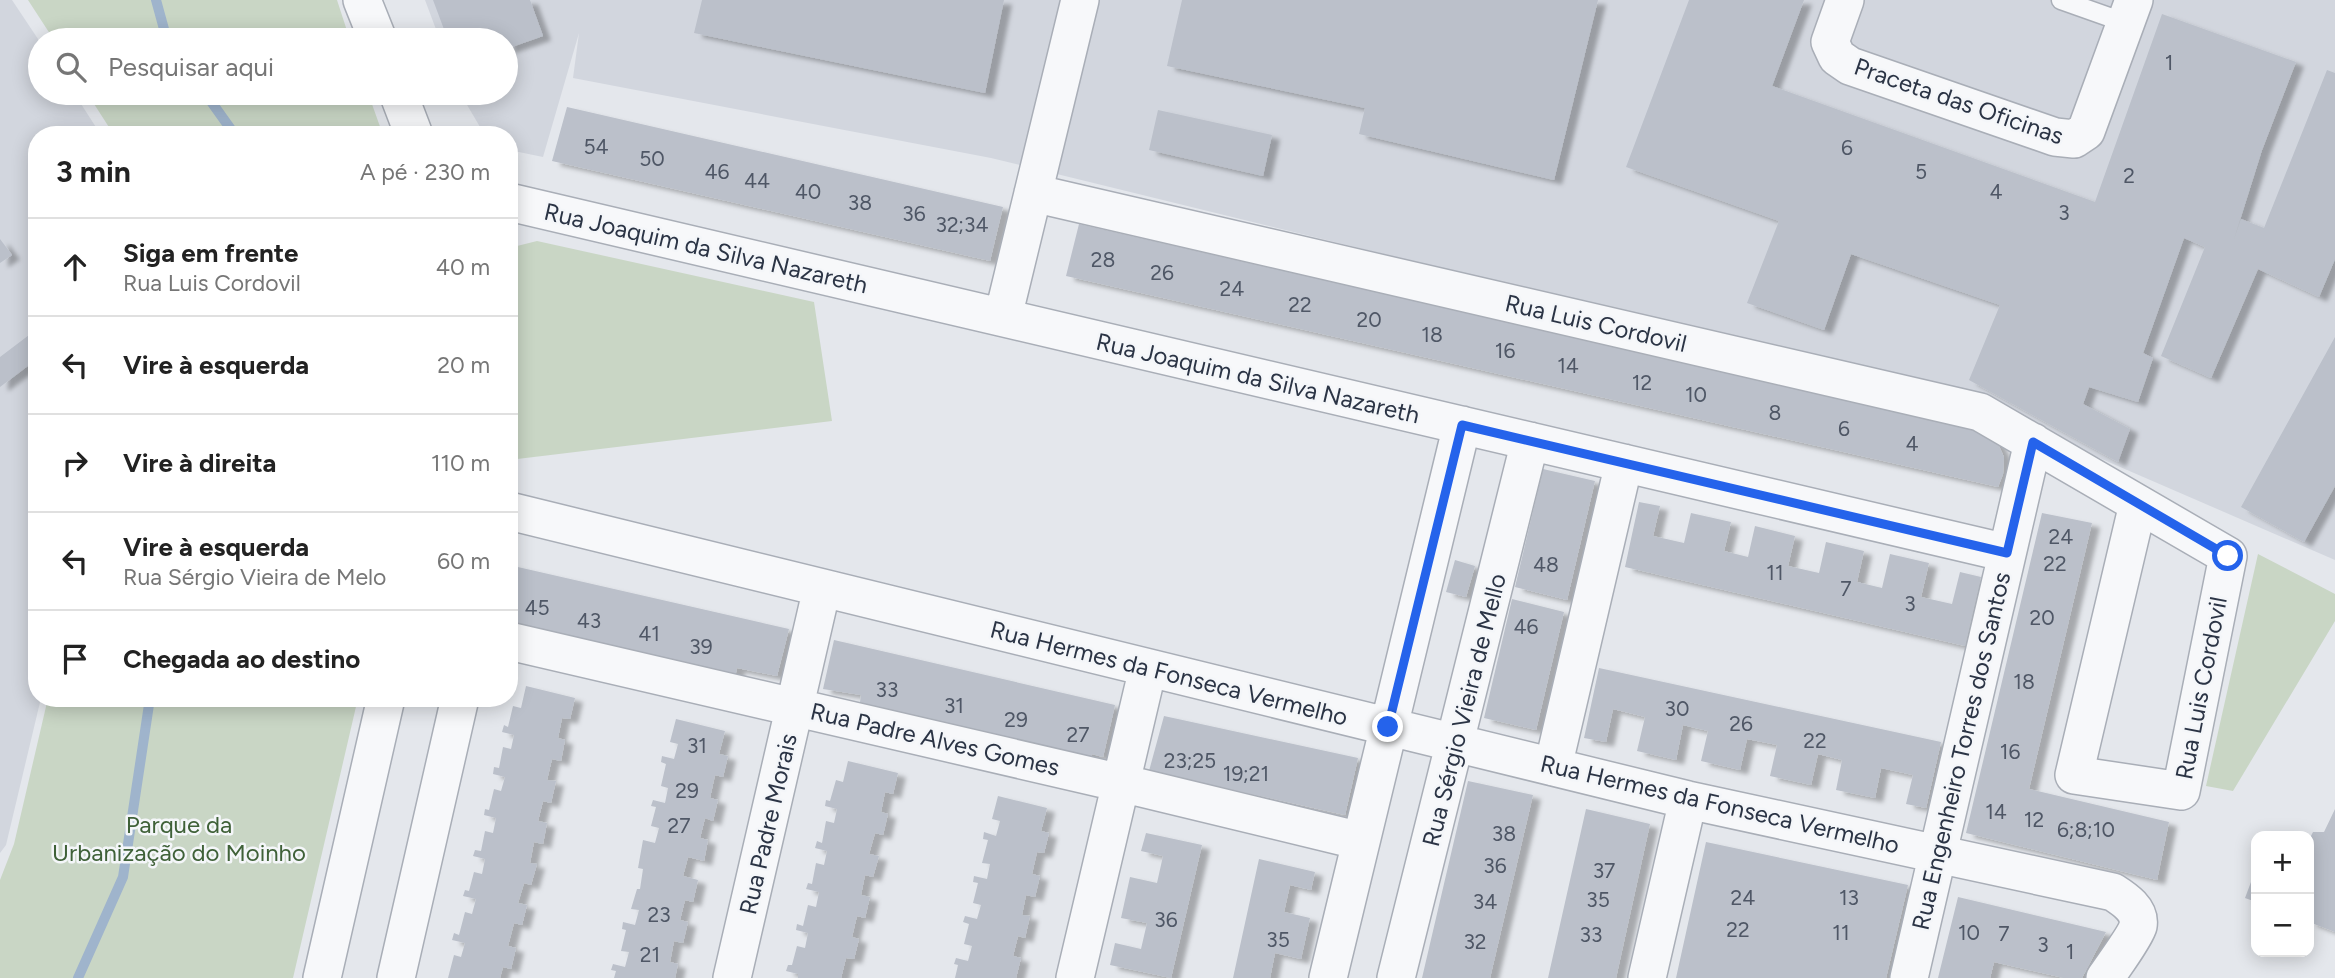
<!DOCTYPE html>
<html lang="pt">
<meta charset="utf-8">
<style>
body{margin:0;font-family:Figtree,sans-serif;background:#f2f2f2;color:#222}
.controls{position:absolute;right:21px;bottom:21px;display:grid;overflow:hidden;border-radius:14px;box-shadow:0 4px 18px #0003}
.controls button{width:63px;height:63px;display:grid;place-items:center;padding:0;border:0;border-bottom:2px solid #e0e0e0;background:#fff;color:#222;font:35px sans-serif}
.stop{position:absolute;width:21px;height:21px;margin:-16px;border:5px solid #2563eb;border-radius:50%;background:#fff}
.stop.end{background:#2563eb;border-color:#fff;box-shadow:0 2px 7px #0008}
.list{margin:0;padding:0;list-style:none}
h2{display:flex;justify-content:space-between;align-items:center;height:91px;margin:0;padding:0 28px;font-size:30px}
h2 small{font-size:23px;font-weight:400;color:#767676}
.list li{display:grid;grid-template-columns:46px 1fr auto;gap:21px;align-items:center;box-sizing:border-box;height:98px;padding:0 28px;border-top:2px solid #e0e0e0}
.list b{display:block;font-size:26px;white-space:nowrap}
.list p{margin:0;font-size:23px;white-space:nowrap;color:#767676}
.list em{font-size:23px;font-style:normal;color:#767676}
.icon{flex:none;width:38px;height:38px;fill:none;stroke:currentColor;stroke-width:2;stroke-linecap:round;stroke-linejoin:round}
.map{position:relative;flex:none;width:2335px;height:978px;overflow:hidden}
.search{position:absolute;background:#fff;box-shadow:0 4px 18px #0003;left:28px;top:28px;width:490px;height:77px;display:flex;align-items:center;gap:18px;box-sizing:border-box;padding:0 24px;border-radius:38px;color:#767676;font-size:26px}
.panel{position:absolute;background:#fff;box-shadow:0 4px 18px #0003;left:28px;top:126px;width:490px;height:581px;border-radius:28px}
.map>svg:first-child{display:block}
.built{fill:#d2d6de}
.green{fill:#c9d6c5}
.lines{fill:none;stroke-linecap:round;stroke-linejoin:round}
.stream{stroke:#9fb4cc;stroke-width:10}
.building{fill:#bbc0ca;filter:url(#shadow)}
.service-casing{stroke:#a9aeb7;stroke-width:21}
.minor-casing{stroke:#a9aeb7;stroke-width:40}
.service{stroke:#f7f8fa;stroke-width:18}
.minor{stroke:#f7f8fa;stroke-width:37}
.route{stroke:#2563eb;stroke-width:9}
.labels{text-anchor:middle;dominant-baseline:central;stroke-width:5;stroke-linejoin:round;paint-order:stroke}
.number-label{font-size:21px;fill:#4f5766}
.street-label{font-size:24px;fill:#2b3445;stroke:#f4f6f9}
.park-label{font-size:24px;fill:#3f6138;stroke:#f4f6f9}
</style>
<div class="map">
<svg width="2335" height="978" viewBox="0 0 2335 978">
<defs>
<filter id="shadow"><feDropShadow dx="8" dy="4.5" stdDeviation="2" flood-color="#0004"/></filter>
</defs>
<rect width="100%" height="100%" fill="#e4e7ec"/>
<path class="built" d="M0,0H12L40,42V93H74L101,135H37V698H41L6,845L0,853Z
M425,0H2335V560L2037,431L1957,394L991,158L573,78L579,33L543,157L509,150V135H487L483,132L460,93H506V40H440Z"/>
<path class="green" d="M28,0H337L350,40H54Z
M87,93H368L383,135H114Z
M537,241L814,302L832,421L509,460V248Z
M2258,554L2335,594V621L2233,791L2206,786Z
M48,698H358L293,978H0V880L14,844Z"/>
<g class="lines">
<path class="stream" d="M156,0L167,40
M205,93L235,135
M78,978L123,877L150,698"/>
</g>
<path class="building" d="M433,0H530L543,36L506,49V40H448Z
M702,0H1004L985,93L694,33Z
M1182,0H1598L1554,180L1359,134L1365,108L1167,66Z
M1689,0H1804L1772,86L2095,202L2162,14L2296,62L2262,150L2234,239L2241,219L2264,228L2327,70L2335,73V259L2319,297L2258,269L2211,378L2161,356L2205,247L2184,238L2143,353L2153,358L2138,402L2089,387L2083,404L2130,429L2118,462L1969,380L2000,305L1851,254L1824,330L1747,303L1779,221L1626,167Z
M567,107L1003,207L990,261L552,161Z
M1158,110L1272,135L1263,176L1149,150Z
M1079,224L1975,429L1996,440L2004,457L2003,474L1998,487L1066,276Z
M0,239L12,255L0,263Z
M37,329V359L0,387V357Z
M2335,337V486L2304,542L2241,507Z
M1543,469L1595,481L1567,600L1515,587Z
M1639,502L1660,506L1653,536L1684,543L1691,513L1731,522L1724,551L1748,557L1755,526L1795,536L1788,566L1819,573L1826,542L1864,551L1857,582L1882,588L1890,554L1929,563L1921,597L1952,604L1960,572L1981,577L1965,646L1625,567Z
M2042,513L2092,523L2029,789L2169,822L2157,880L1966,833Z
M1455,560L1475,566L1466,597L1446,592Z
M509,565L789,629L777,676L737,668L734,682L509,629Z
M1512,599L1564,612L1536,730L1484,718Z
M834,640L1115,705L1103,757L1092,754L1089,762L859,709L861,695L823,689Z
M1599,668L1941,742L1926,808L1906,804L1913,775L1881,768L1875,798L1836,790L1842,760L1818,754L1811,785L1770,776L1777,745L1747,739L1740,770L1701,761L1708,731L1683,725L1676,760L1637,751L1645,717L1613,709L1606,742L1584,738Z
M526,686L575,698L570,719L562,718L558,738L565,740L561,761L552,759L547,780L556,781L551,803L543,801L538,821L547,823L543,844L534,842L530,863L537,864L531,885L524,883L518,903L527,905L522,925L514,923L508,946L516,948L511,969L503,967L500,978H448L454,955L461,957L465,943L452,940L454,933L459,935L465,912L472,914L476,899L463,896L465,890L469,891L474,872L482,874L485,859L473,856L475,850L481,851L485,831L493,833L496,818L484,815L485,809L489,810L494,789L501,791L505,777L493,774L494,767L499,768L503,747L511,749L514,735L502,732L504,725L508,727L513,706L521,708Z
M1164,716L1358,758L1345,815L1149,771Z
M676,719L725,731L719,754L728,756L723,777L715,775L710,798L718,800L713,821L705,818L700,838L708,840L704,861L688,857L683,876L698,880L693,902L685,900L680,920L688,922L683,943L674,941L670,962L678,964L675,978H614L616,971L611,970L613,964L625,967L629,952L621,951L626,930L622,929L623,922L635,925L639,910L631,909L637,889H640L643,869L638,868L643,840L655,843L659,828L651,826L656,807L651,806L653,800L665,803L668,788L661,786L666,764L661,762L662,756L674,759L678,744L670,742Z
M848,761L898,773L893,794L885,792L881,812L888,814L883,835L875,833L869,854L879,856L873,877L865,875L861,895L870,897L865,918L857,916L852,937L859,939L854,959L846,958L841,978H798V974L786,971L788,965H792L797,946L805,948L808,933L796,930L797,924L803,926L808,905L816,907L819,892L806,889L808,883L812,884L816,863L824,865L827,851L815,848L817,841L822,843L826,821L834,823L837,809L825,806L826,800L830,801L836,780L843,782Z
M1468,781L1533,795L1490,978H1422Z
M998,796L1047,808L1041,831L1049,833L1044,853L1037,852L1032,874L1040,876L1035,897L1026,895L1022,915L1030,916L1025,938L1018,936L1013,956L1021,958L1016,978H955L958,965L954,964L956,958L968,961L972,946L964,944L969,924L963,922L965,916L977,919L981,905L973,903L978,883L973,882L974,876L987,879L990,864L982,863L988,840L983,839L984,832L996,836L1000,821L992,819Z
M1586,809L1650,824L1616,978H1548Z
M2335,809V932L2309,922V840L2313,832H2324Z
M1146,833L1202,845L1171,978L1110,965L1115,943L1141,949L1147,923L1121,918L1130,877L1157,883L1163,856L1141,851Z
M1706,842L1908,885L1886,978H1676Z
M1259,859L1315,872L1311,890L1290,885L1284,912L1310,918L1301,959L1275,953L1270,978H1233Z
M2254,874L2256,876V902L2245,898Z
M1958,897L2106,932L2082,978H2064L1994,962L1990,978H1938Z"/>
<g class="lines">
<defs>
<path id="service" d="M2061,0L2126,23"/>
<path id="minor" d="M362,0L378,40
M1845,0L1830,42L1837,57L1850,66L2055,137L2074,139L2086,131L2134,0
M398,93L414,135
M1033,193L1980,412L2228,556L2181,791L2074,775L2138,504
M509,202L2007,553
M1003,317L1080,0
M509,511L1688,800L2113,892C2124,899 2141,910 2138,926C2136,935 2112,968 2105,978
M509,641L1121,783L1361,841
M1553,767L1624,463
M322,978L386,698
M396,978L460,698
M732,978L822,588
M1075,978L1148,668
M1328,978L1462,425
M1396,978L1530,441
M1647,978L1688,800
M1909,978L2033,442"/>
</defs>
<use href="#service" class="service-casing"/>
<use href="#minor" class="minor-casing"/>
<use href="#service" class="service"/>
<use href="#minor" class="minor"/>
</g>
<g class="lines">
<path class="route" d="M1388,727L1462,425L2007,553L2033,442L2228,556"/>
</g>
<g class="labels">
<g class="number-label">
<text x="2169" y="62">1</text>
<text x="596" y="146">54</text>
<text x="1847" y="147">6</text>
<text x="652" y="158">50</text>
<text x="717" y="171">46</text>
<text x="1921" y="171">5</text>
<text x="2129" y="175">2</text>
<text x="757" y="180">44</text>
<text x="808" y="191">40</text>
<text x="1996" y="191">4</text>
<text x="860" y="202">38</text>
<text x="2064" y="212">3</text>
<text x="914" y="213">36</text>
<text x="962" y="224">32;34</text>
<text x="1103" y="259">28</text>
<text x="1162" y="272">26</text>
<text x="1232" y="288">24</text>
<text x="1300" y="304">22</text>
<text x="1369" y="319">20</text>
<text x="1432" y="334">18</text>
<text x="1505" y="350">16</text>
<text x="1568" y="365">14</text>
<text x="1642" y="382">12</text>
<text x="1696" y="394">10</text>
<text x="1775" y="412">8</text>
<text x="1844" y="428">6</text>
<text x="1912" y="443">4</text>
<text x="2061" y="536">24</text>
<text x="2055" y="563">22</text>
<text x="1546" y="564">48</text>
<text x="1775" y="572">11</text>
<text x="1846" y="588">7</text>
<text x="1910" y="603">3</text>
<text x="537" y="607">45</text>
<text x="2042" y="617">20</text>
<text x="589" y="620">43</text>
<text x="1526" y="626">46</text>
<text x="649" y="633">41</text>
<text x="701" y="646">39</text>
<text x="2024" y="681">18</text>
<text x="887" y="689">33</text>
<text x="954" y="705">31</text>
<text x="1677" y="708">30</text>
<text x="1016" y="719">29</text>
<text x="1741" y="723">26</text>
<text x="1078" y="734">27</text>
<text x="1815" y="740">22</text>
<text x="697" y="745">31</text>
<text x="2010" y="751">16</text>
<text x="1190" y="760">23;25</text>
<text x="1246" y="773">19;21</text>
<text x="687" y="790">29</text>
<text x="1996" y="811">14</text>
<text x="2034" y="819">12</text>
<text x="679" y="825">27</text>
<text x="2086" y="829">6;8;10</text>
<text x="1504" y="833">38</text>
<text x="1495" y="865">36</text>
<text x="1604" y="870">37</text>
<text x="1743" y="897">24</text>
<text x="1849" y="897">13</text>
<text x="1598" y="899">35</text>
<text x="1485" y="901">34</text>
<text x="659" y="914">23</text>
<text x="1166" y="919">36</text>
<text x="1738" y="929">22</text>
<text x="1841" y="932">11</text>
<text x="1969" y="932">10</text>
<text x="2004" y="933">7</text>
<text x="1591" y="934">33</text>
<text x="1278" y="939">35</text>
<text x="1475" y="941">32</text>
<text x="2043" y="944">3</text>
<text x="2070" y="951">1</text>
<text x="650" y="954">21</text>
</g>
<g class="street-label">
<text transform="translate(1959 101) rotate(19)">Praceta das Oficinas</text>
<text transform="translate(706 248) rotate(13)">Rua Joaquim da Silva Nazareth</text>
<text transform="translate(1596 323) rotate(13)">Rua Luis Cordovil</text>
<text transform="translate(1258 378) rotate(13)">Rua Joaquim da Silva Nazareth</text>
<text transform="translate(1169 673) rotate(14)">Rua Hermes da Fonseca Vermelho</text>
<text transform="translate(2201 688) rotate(-79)">Rua Luis Cordovil</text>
<text transform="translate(1464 710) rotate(-76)">Rua Sérgio Vieira de Mello</text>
<text transform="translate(935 739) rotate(13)">Rua Padre Alves Gomes</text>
<text transform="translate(1961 751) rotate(-77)">Rua Engenheiro Torres dos Santos</text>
<text transform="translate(1720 804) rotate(13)">Rua Hermes da Fonseca Vermelho</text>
<text transform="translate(768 824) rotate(-77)">Rua Padre Morais</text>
</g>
<g class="park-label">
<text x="179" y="824">Parque da<tspan x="179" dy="28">Urbanização do Moinho</tspan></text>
</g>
</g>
</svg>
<div class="controls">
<button>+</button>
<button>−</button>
</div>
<div class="stop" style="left:2228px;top:556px"></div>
<div class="stop end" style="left:1388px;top:727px"></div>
<div class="search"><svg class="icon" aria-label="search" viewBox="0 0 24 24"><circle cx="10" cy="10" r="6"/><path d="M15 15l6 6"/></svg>Pesquisar aqui</div>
<section class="panel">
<h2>3 min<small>A pé · 230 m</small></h2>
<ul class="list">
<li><svg class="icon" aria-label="ahead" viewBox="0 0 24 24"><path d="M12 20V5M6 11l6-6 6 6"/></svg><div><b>Siga em frente</b><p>Rua Luis Cordovil</p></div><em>40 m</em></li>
<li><svg class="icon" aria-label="left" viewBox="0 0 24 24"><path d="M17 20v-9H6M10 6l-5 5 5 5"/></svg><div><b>Vire à esquerda</b></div><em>20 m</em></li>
<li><svg class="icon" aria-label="right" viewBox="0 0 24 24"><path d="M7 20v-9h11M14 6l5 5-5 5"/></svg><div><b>Vire à direita</b></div><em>110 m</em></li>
<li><svg class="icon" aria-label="left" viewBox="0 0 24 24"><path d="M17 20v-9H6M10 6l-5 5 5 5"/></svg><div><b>Vire à esquerda</b><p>Rua Sérgio Vieira de Melo</p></div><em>60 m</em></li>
<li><svg class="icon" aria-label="arrive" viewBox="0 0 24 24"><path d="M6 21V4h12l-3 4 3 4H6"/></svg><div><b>Chegada ao destino</b></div></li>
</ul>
</section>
</div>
